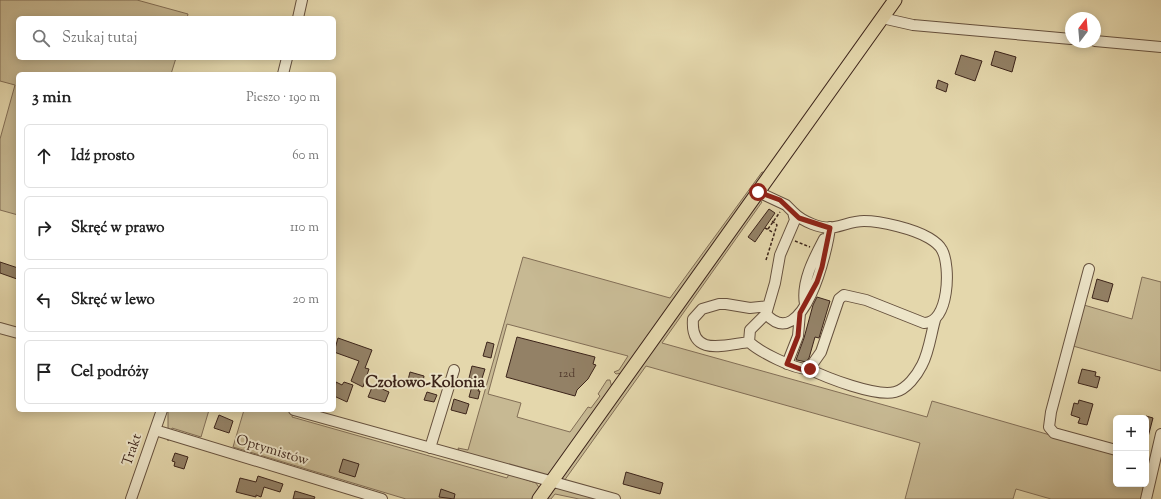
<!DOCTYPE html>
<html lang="pl">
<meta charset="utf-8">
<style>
body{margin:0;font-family:"Sorts Mill Goudy",serif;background:#f6f6f6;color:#222}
.controls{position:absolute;right:12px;bottom:12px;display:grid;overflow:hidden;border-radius:6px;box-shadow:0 2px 10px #0003}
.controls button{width:36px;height:36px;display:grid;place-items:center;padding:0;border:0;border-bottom:1px solid #e0e0e0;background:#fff;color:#222;font:20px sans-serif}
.compass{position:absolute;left:1065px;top:12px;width:36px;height:36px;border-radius:50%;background:#fff;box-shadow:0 2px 10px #0003;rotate:16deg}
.stop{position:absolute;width:12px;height:12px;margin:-9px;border:3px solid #8f2418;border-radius:50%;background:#fff}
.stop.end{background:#8f2418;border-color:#fff;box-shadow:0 1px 4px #0008}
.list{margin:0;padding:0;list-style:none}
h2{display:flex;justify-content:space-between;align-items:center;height:52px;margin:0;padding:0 16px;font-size:17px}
h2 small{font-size:13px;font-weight:400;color:#767676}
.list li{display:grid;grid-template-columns:26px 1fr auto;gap:12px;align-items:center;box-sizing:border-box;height:64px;margin:0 8px 8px;padding:0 8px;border:1px solid #e0e0e0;border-radius:6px}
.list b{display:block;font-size:15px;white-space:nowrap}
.list em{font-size:13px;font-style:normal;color:#767676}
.icon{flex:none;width:22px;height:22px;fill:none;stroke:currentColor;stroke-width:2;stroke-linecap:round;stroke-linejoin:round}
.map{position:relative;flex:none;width:1161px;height:499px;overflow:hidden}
.search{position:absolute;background:#fff;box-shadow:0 2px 10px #0003;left:16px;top:16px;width:320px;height:44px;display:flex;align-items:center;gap:10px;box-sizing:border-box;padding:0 14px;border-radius:6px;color:#767676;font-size:15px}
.panel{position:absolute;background:#fff;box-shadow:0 2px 10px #0003;left:16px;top:72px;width:320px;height:340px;border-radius:6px}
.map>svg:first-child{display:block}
.green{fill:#c7b993;stroke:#826e56}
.building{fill:#938166;stroke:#3c241a}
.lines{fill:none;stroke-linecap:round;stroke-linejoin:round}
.minor-casing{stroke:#66513e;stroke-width:12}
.major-casing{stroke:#3c241a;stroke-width:15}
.path{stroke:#3c241a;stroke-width:1.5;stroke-dasharray:3 2;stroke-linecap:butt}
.minor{stroke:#ede5c9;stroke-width:10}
.major{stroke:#e4d7ac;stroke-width:13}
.route{stroke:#8f2418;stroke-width:5}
.labels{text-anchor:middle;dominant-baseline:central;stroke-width:4;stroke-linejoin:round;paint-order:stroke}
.number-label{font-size:12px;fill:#523b2d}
.street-label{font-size:14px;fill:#3c241a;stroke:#ede5c9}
.quarter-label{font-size:16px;font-weight:bold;fill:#3c241a;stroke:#ede5c9}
</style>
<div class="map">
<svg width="1161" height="499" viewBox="0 0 1161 499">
<rect width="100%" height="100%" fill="#e4d7ac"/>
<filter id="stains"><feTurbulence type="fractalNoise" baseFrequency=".005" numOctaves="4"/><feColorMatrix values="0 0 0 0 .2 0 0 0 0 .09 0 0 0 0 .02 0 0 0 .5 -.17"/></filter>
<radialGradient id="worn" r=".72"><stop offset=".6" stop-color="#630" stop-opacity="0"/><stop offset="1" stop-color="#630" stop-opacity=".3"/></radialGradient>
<path class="green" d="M0,0H137L188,14L187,18H18V58H176L171,74H18V215L0,210V139L15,85L0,81Z
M762,172L767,173L622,373L616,374L614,372L619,370L628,356L507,324L488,394L521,403L517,417L570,432L588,407L591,408L600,396L598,394L607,380H610L612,388L548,476L460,453L458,448L468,450L523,257L670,298Z
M759,200L762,202L662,343L927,417L932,401L1116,454V484H1146V463L1158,466L1150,499H1051L1016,489L1013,499H905L920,443L646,366L564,481L561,475C572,459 583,442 595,427C611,407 628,391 638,367Z
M1142,277L1161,282V371L1066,344L1077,303L1132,319Z
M168,410H209L201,437L172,428L168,441Z
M244,410H293L292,417L507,478L509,474L536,483L540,489L533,499H406L233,447Z
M555,488H561L601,499H579L555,494L551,499H544L550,492Z"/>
<path class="building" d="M995,51L1016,57L1012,72L991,65Z
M961,55L982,61L975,81L955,74Z
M938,80L948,84L946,92L936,88Z
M769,209L775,213L755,242L748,237Z
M0,262L18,268L17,279L0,273Z
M1097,279L1113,284L1108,302L1092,298Z
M817,297L830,301L819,338L815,337L809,358L806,362L797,360H796L804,338L813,305Z
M517,337L595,357L593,364L596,365L588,379L577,390L575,396L506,377Z
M338,338L372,350L365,368L369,369L363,387L351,381L359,361L334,352Z
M487,342L494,344L491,358L483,356Z
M472,366L485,369L478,391H480L478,399L469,397L474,379L469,378Z
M1082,369L1096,372L1095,376L1100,377L1097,388L1078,383Z
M410,372L424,376L422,388L407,384Z
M336,382L342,385L344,382L353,385L347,402L334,396Z
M373,385L389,392L385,402L368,397Z
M427,392L437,395L434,402L424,400Z
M454,399L469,404L466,414L451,410Z
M1079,400L1093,404L1087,425L1078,423L1080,418L1071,415L1074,403L1078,404Z
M219,415L233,421L229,433L214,428Z
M1146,416L1153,418L1148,437L1146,436Z
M175,453L188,457L184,469L174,466L175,462L172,461Z
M343,459L359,464L355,477L339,472Z
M626,472L663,483L660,494L623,484Z
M258,476L283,484L280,492L264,487L261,497L256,495V497L236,492L240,478L256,482Z
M441,489L455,494L454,499L439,497Z
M295,491L315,497L314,499H293Z"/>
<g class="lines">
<defs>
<path id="minor" d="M298,18L302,0
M882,18L913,25L1071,39
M1095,41L1161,47
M283,74L287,58
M758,192L786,205L793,212L795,220L780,255L775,283L766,314C803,355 828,249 830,227
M1089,269L1051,412L1049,427L1054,433L1116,450
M805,304C801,282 814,258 824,239
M766,314L750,330L749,342C760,352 795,370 809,369L821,352L839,299L844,295L866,300L924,323C949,324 951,266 942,250C939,244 934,241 929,238C914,229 881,221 864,221C853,221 845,225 835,227C821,230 802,221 793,212
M0,328L18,333
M749,342C724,345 690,357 693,319L702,309L719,304H726L750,308L768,306
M787,364L798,336L800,313
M809,369C827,378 876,397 895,392C907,389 917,375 922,365C929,352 931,334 935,320
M294,410L615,499
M155,430L382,499
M430,448L454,370
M131,499L162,410
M1146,499L1161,434"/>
<path id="major" d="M539,499L895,0"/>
</defs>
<use href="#minor" class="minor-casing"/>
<use href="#major" class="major-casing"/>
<path class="path" d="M765,228L774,233
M768,229L780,212
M795,241L810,247
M766,260L777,225L771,220"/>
<use href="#minor" class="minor"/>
<use href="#major" class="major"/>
</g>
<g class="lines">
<path class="route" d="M758,192L780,200L799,218L830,228L822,267L817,282L800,313L798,336L787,364L803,370L810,369"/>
</g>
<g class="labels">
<g class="number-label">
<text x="567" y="374">12d</text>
</g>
<g class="street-label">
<text transform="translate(133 450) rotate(-71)">Trakt</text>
<text transform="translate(272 451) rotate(17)">Optymistów</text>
</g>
<g class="quarter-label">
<text x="425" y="383">Czołowo-Kolonia</text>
</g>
</g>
<rect width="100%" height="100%" filter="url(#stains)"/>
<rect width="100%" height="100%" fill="url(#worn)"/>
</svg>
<div class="controls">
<button>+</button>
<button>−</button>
</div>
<svg class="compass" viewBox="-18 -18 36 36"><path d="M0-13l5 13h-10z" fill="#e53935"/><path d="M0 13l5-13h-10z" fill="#767676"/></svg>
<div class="stop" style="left:758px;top:192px"></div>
<div class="stop end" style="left:810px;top:369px"></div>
<div class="search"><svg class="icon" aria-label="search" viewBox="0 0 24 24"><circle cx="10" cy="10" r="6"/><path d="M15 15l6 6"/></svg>Szukaj tutaj</div>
<section class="panel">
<h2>3 min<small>Pieszo · 190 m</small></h2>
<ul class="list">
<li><svg class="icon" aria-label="ahead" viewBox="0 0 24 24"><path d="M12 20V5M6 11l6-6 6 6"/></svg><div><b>Idź prosto</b></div><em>60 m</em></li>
<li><svg class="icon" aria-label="right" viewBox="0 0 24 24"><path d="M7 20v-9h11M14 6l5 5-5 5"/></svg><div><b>Skręć w prawo</b></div><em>110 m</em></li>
<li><svg class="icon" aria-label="left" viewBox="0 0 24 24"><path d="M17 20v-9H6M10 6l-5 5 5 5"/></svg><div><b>Skręć w lewo</b></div><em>20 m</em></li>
<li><svg class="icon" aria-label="arrive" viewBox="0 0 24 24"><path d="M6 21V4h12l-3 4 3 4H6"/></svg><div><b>Cel podróży</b></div></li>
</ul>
</section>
</div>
